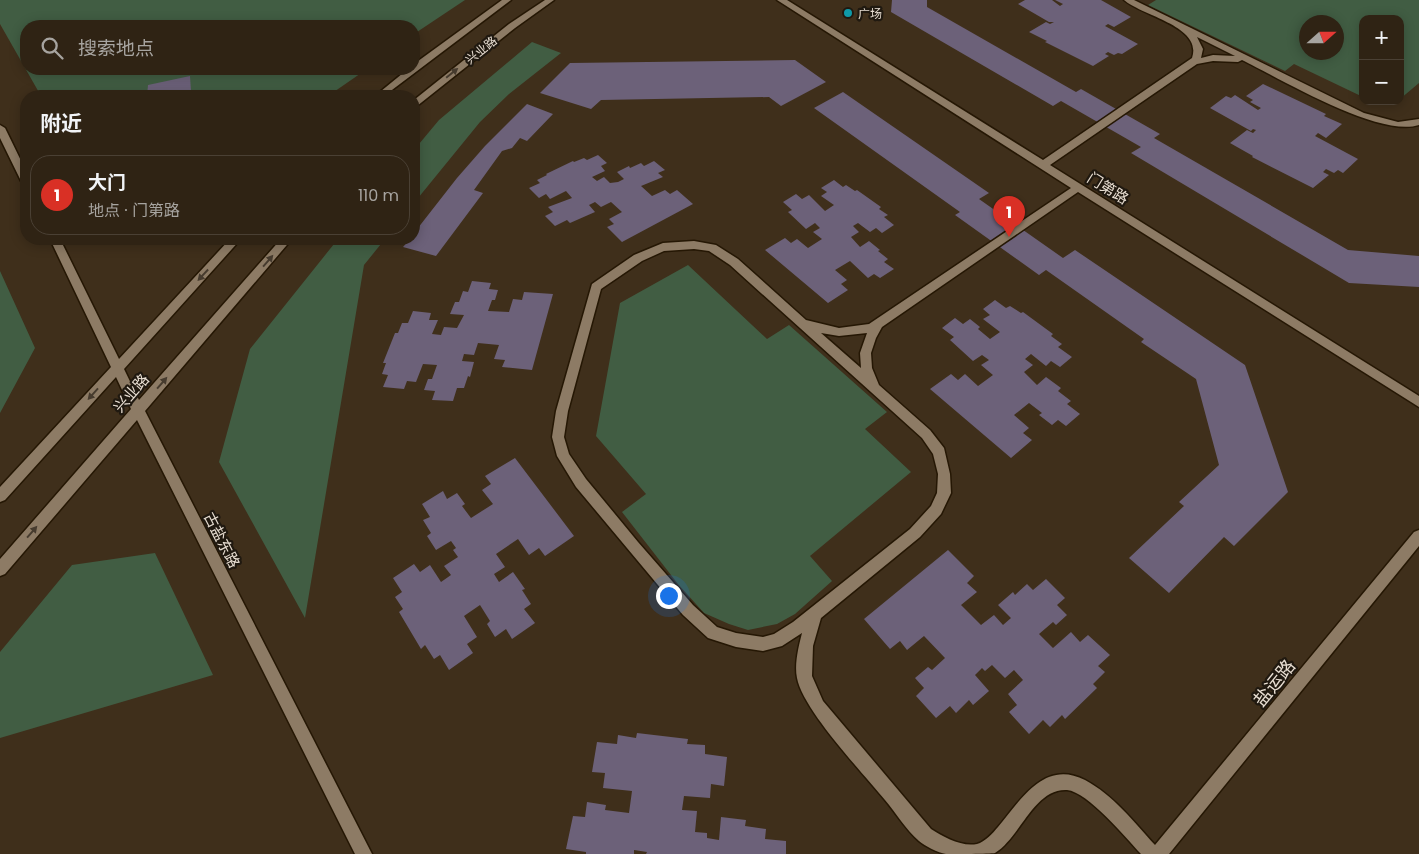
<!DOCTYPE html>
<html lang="zh">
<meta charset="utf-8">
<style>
body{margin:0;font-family:Poppins,"Noto Sans SC",sans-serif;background:#3b2f22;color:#f1f3f6}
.controls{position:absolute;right:15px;top:15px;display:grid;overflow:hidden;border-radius:10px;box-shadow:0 2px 12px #0003}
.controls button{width:45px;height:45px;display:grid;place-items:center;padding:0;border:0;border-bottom:1px solid #4a4034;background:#2f2314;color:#f1f3f6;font:25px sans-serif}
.compass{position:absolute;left:1299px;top:15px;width:45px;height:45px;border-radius:50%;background:#2f2314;box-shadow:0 2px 12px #0003;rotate:69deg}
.you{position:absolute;left:668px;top:595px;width:18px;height:18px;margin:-12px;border:4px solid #fff;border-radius:50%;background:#1a73e8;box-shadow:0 0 0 8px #1a73e833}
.badge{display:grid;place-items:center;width:32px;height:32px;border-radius:50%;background:#d93025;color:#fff;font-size:16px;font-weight:700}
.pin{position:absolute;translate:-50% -41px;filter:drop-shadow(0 1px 2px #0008)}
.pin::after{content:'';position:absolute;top:26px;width:18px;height:15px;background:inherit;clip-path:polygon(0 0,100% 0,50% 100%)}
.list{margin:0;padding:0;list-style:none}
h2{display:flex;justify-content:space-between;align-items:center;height:65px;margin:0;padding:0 20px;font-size:21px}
h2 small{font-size:16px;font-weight:400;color:#a7a4a0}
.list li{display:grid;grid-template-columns:32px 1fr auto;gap:15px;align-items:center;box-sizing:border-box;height:80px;margin:0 10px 10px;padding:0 10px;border:1px solid #4a4034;border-radius:20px}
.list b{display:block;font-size:19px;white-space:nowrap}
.list p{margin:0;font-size:16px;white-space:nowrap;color:#a7a4a0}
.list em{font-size:16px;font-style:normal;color:#a7a4a0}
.icon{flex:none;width:28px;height:28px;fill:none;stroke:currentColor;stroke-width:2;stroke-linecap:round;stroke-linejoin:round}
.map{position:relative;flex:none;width:1419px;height:854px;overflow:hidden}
.search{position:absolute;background:#2f2314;box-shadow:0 2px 12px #0003;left:20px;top:20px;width:400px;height:55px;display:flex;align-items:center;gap:12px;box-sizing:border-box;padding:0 18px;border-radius:20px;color:#a7a4a0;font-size:19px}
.panel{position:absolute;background:#2f2314;box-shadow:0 2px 12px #0003;left:20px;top:90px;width:400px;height:155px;border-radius:20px}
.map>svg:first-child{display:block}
.green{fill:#415d43;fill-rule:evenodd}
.building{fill:#6c6179}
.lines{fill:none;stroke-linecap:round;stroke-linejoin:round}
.minor-casing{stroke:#251704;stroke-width:3}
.minor{fill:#8d7b65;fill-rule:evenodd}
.oneway{fill:#463b2e}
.culture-dot{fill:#0f9aa8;stroke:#201910;stroke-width:2}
.labels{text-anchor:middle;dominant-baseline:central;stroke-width:4.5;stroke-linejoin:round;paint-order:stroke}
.far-poi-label{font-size:12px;fill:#e9dfd3;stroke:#201910;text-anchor:start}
.far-street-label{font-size:12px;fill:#e9dfd3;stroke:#201910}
.street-label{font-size:15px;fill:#e9dfd3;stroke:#201910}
.near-street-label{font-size:18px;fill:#e9dfd3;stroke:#201910}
</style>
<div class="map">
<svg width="1419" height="854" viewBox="0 0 1419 854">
<rect width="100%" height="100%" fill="#3f2f1b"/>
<path class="green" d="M0,0H465L414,34V26H26V69H367L328,96H41L0,24Z
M1156,0H1419V83L1400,99V19H1363V97L1294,64L1285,71L1148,5ZM1306,22H1336V52H1306Z
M532,42L561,53L509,94L480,122L414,203V150L439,120Z
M338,239H385L364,265L305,618L219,462L250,349Z
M688,265L767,339L789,325L887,412L865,429L911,472L810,556L832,581L795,614L777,624L748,630L729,624L704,613L678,584L622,512L646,494L596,436L620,303Z
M0,271L35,348L0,413Z
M155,553L213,675L0,738V652L72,565Z"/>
<path class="building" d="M892,0H927V7L1076,92L1081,89L1160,134L1154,138L1348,250L1419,256V287L1349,283L1131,153L1141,147L1061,101L1053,106L891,12Z
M1025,0H1052L1060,6L1063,4L1055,0H1101L1131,17L1114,27L1108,24L1105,26L1138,44L1122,54L1118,53L1114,55L1108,52L1105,54L1109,56L1093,66L1045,42L1047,41L1029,32L1046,22L1050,24L1054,22H1049L1018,4Z
M795,60L826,82L781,106L769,97L601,100L591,109L540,93L570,63Z
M190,76L191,91L164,96H147L148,85Z
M1263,84L1326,114L1324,116L1342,124L1326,138L1318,133L1315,136L1358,159L1343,173L1338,170L1334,173L1326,169L1323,172L1329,175L1313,188L1252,157L1253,156L1230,143L1247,130L1253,133L1256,130L1253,129L1251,131L1210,108L1226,96L1231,98L1235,95L1258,110L1261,108L1250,102L1253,100L1246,96Z
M843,92L989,193L979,199L1063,258L1075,250L1245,365L1288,492L1234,546L1224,537L1169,593L1129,558L1184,506L1179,502L1219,465L1196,379L1141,342L1144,339L1046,270L1039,275L955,215L960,212L814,108Z
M527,104L553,114L527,141L520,138L512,148L502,151L474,190L483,193L436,256L403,247L410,239H414V233L457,178L485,146Z
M598,155L607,163L601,166L605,171L592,177L597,181L604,177L610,183L618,182L624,179L617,172L629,166L630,168L641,163L644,166L654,161L665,170L658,173L663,177L641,186L652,196L665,190L670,194L677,190L693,204L622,242L607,227L614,224L609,219L622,212L611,202L601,207L595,202L589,205L595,212L570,223L567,220L555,226L545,216L553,212L548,207L572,198L566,191L550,199L546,194L539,198L529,188L540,183L537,180L547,175L546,174L573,161L574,162L584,158L587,160Z
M834,180L843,187L846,185L855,191L857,190L881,207L879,209L888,215L884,217L894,225L882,233L876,228L870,232L858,223L853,226L859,232L851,237L860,247L869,241L880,250L878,251L888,259L884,262L894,269L880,278L874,274L868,278L850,261L835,270L847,280L841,284L848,290L828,303L765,250L785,238L791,243L797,239L808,248L822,239L813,232L820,228L815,223L806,229L788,212L792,210L783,202L796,194L802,199L809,195L825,211L834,205L821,196L827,192L821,188Z
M472,281L491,283L489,289L498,290L495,300H492L488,311L509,312L513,299L522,300L524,292L553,294L532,370L502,367L505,360L494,359L499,345L478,343L474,355L464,354L462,361L474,362L470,377L468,376L464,388H457L453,401L432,400L435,391L424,390L428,379H432L437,365L423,364L416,382L407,381L404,389L383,387L388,375L382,374L386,363H383L395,333H398L402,323H408L413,311L431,313L429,320H438L432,334L441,335L444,327L457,328L464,315L450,314L455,302H459L463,291L468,292Z
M995,300L1006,308L1010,306L1021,313L1023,312L1053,334L1051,336L1062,344L1058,347L1072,357L1060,367L1051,361L1046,366L1031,354L1025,359L1033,365L1024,372L1037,385L1046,377L1061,388L1058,391L1071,401L1067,404L1080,414L1066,426L1058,420L1052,425L1039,415L1042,413L1029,403L1014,415L1029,428L1023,433L1032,440L1011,458L930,389L951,374L958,380L965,374L978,386L993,375L981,365L989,360L982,355L973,361L950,340L954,337L942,328L955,318L963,324L970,319L980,327L978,329L990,339L1000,332L983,319L990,315L983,309Z
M515,458L574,536L545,556L539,548L529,555L518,539L496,554L505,567L494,574L499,582L513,572L525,589L522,590L531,604L524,609L535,623L512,639L506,629L495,637L487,624L490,621L480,605L464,616L477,637L467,644L473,653L449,670L440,655L434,659L425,645L421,649L399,612L403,609L395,597L402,592L393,578L414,564L420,572L430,565L441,582L451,575L444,566L458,557L453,550L456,548L451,541L436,550L427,536L431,533L423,520L430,517L422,504L443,491L447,499L457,493L465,504L462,506L471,518L493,504L482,490L491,484L485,476Z
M948,550L974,576L967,583L977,592L961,605L981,625L994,615L1003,625L1011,618L998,605L1013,592L1015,595L1027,584L1033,590L1046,579L1065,598L1057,605L1067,615L1056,625L1053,622L1039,634L1053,648L1071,632L1080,642L1088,635L1110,655L1098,666L1105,672L1093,684L1097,688L1065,719L1062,715L1050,727L1043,720L1029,734L1009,712L1017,705L1008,694L1023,680L1014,670L1005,678L992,665L985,671L982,668L975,675L989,691L973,705L969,700L956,713L950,706L936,718L916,696L924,688L915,678L928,667L932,670L945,658L924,636L907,650L900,641L890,649L864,619Z
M637,733L688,739L687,744L705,745V754L727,757L724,786L711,784L710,798L684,796L682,810L697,811L695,832L707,833V838L719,840L721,817L746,820L745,826L766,829L765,839L786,841V854H646L647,852L634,850V854H586V852L566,849L573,816L585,817L587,802L606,805L605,810L629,813L632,791L603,788L605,773L592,772L597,742L617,744L618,735L636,738Z"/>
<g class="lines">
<defs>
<path id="minor" d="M502,0H511L384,96H375L408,69H414V64Z
M545,0H554L515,28L417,106L414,107V100L509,24Z
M777,0H787L1043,160L1192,58C1203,26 1142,16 1124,0H1134L1364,113L1398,122L1419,119V125C1379,138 1281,79 1242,60L1238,62L1213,61L1197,64L1050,165L1419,396V407L1078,192L882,327L876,338L871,353L872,368L879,385L930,430L944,448L950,474L951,493L941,514L920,537L821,618L813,646L812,676L823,701L931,829C944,837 961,847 977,844C985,842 993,833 998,827C1021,800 1044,759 1085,780C1113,795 1134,822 1155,845L1414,532L1419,530V546L1169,854H1141C1126,838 1088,792 1067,790C1034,788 1020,838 995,853C989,854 955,854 946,854C938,853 925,846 919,841C906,830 896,813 885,800C862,772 803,710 797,678C794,664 799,645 802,633L782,646L763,651L736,647L708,638L683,615L576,487L557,456L552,437L556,411L592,284L634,255L663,243L694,241L716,245L738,259L806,320L839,328L869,324L1071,188ZM1197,37L1235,56L1213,55L1201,58L1203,49ZM694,249L709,251L730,265L922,438L933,454L938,474L937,493L931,506L910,529L793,622L774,634L763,637L736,633L717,627L693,605L638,542L586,479L569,454L564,437L568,411L601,289L642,261L664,251ZM821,333L839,336L867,333L860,353L861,368Z
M0,125L5,128L26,171V184L21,181L0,138Z
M50,239H60L119,359L230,239H241L124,369L139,400L281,239H292L145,411L372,854H355L137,420L5,574L0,576V559L131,409L116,377L5,500L0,502V487L111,367Z"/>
</defs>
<use href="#minor" class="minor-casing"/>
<use href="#minor" class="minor"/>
</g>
<defs><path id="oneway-solid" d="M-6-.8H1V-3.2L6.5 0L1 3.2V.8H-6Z" transform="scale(1.25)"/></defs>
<g class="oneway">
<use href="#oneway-solid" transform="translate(452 73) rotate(-39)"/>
<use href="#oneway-solid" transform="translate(268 261) rotate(-49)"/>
<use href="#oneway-solid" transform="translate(203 275) rotate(133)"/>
<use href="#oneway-solid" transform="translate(162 383) rotate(-49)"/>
<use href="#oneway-solid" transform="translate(93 394) rotate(132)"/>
<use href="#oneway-solid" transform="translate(32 532) rotate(-49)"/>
</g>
<circle class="culture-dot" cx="848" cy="13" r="5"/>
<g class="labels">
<g class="far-poi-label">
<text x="858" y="13">广场</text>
</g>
<g class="far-street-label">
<text transform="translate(481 50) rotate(-39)">兴业路</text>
</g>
<g class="street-label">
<text transform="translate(1108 188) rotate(32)">门第路</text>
<text transform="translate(131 393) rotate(-49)">兴业路</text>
<text transform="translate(222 540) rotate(63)">古盐东路</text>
</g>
<g class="near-street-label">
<text transform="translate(1274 683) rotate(-51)">盐运路</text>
</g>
</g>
</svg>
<div class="controls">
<button>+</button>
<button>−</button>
</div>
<svg class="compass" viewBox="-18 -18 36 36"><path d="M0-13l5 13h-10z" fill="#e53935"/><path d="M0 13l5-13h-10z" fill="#a7a4a0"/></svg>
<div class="you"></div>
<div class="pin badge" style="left:1009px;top:237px">1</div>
<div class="search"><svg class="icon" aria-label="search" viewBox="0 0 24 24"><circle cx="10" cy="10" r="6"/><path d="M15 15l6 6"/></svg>搜索地点</div>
<section class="panel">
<h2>附近<small></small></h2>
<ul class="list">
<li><span class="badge">1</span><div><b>大门</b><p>地点 · 门第路</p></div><em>110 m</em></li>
</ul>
</section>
</div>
